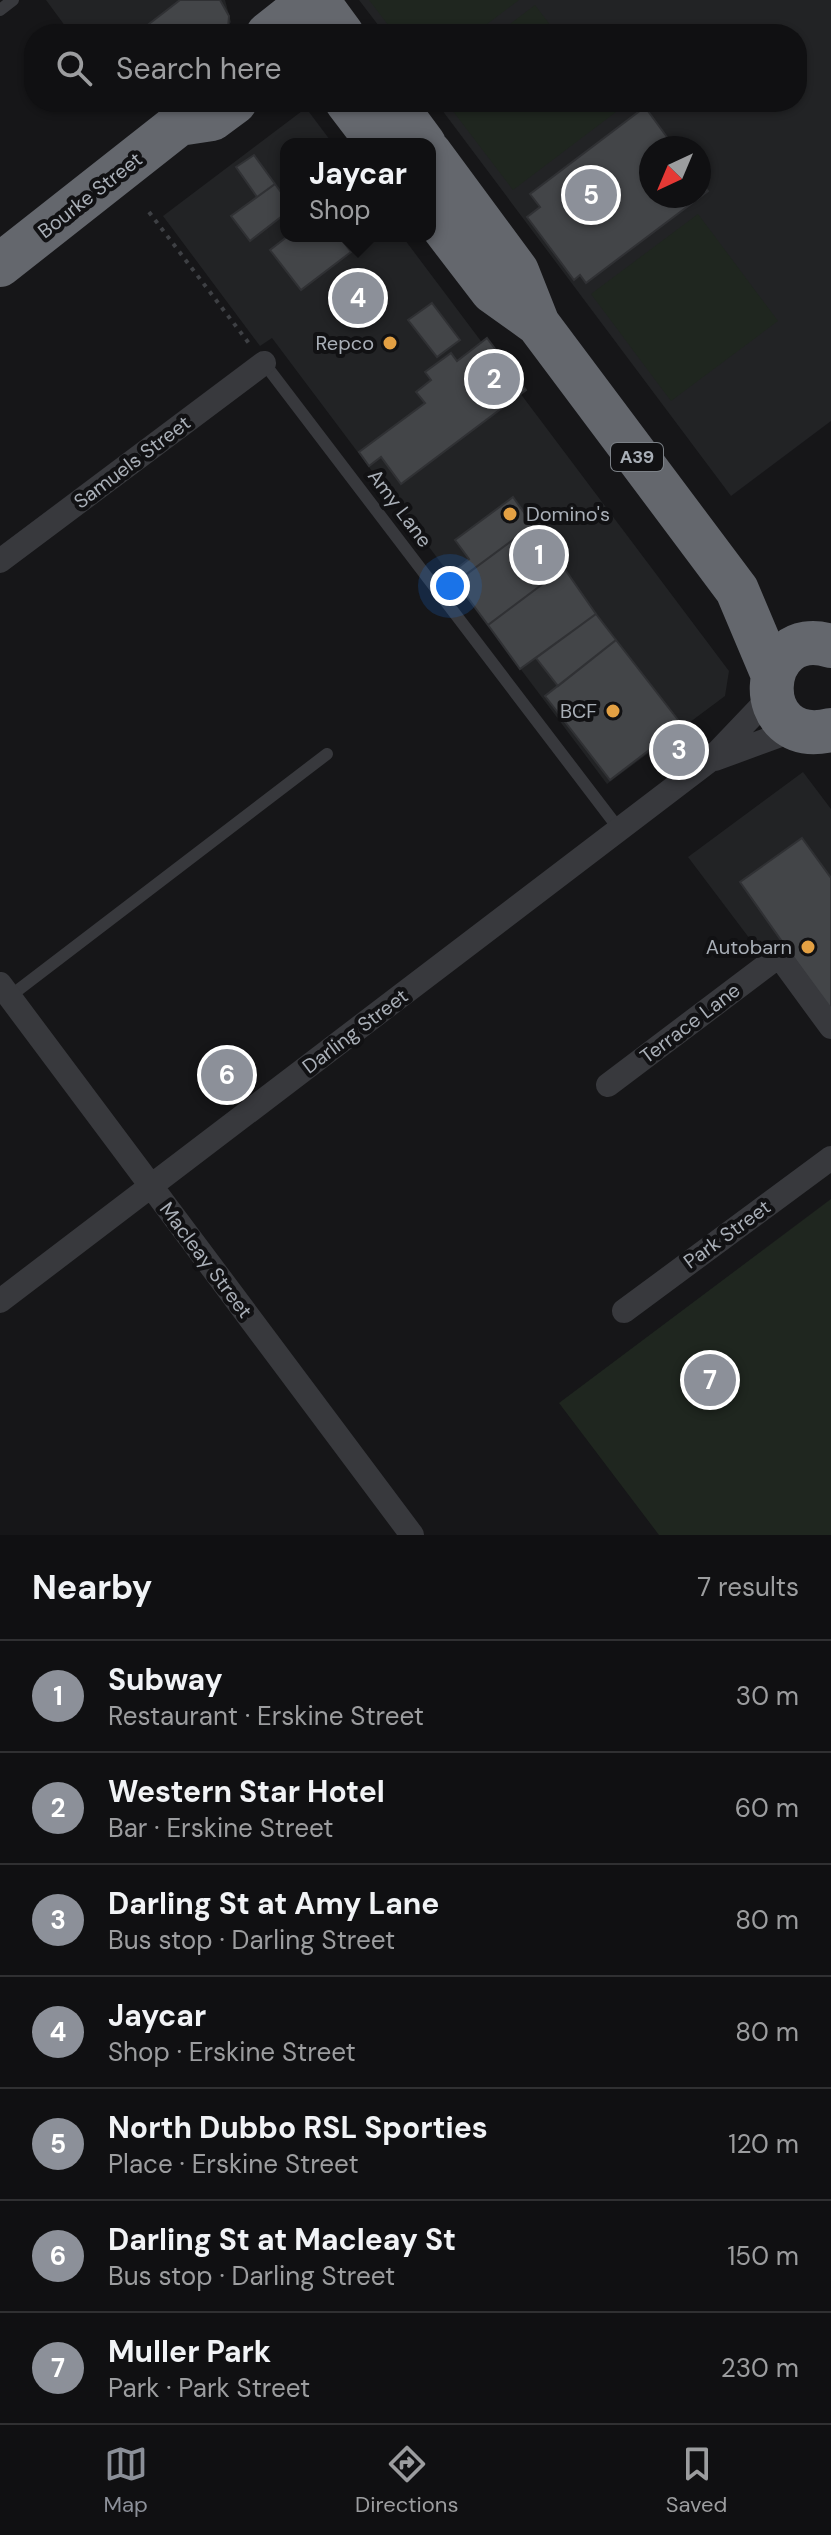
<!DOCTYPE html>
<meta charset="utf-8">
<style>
body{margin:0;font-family:"DM Sans",sans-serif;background:#1e1e20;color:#f1f3f6}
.compass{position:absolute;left:639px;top:136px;width:72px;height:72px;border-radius:50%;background:#101012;box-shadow:0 2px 6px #0004;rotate:224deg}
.you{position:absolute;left:450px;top:586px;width:28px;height:28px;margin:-20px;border:6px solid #fff;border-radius:50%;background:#1a73e8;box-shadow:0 0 0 12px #1a73e833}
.badge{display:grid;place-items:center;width:52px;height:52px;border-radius:50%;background:#8c9099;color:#fff;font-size:26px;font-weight:700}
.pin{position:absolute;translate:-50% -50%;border:4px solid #fff;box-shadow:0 2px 8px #0006}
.popup{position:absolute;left:280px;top:138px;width:156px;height:104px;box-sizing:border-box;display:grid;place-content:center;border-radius:16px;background:#101012;filter:drop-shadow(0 2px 6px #0005);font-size:26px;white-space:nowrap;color:#9c9d9f}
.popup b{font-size:30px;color:#f1f3f6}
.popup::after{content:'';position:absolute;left:50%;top:100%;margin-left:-16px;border:16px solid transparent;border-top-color:#101012}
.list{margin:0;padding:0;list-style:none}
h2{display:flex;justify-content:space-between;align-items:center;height:104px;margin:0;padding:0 32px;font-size:34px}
h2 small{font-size:26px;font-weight:400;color:#9c9d9f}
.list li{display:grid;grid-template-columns:52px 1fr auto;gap:24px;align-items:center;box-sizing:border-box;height:112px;padding:0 32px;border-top:2px solid #303032}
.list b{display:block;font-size:30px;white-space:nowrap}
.list p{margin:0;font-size:26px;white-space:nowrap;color:#9c9d9f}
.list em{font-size:26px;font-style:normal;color:#9c9d9f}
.icon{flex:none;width:44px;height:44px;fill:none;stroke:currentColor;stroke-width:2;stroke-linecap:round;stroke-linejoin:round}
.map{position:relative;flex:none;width:831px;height:1535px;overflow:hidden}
.search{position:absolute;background:#101012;box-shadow:0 2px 6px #0004;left:24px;right:24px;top:24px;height:88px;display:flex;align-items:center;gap:20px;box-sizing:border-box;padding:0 28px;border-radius:32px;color:#9c9d9f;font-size:30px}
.sheet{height:888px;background:#101012}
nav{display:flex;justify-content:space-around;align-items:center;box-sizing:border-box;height:112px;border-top:2px solid #303032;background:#101012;font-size:22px;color:#9c9d9f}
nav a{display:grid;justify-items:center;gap:4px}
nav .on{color:#8c9099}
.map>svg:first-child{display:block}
.built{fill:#222325;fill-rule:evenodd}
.green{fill:#1f261f}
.building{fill:#434548;stroke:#303134;stroke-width:2}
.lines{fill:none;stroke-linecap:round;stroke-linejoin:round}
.path{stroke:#3e4044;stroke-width:4;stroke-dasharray:4 6;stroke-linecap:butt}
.lane{stroke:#38393d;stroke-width:12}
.street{stroke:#38393d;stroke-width:24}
.highway{stroke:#64676d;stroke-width:44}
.poi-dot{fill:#e3a043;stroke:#111113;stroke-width:3}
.labels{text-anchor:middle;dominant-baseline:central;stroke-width:8;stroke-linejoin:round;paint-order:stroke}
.shield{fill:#111113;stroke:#7b8086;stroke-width:2}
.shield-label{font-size:18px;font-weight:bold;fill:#a9afb7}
.street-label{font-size:20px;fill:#a9afb7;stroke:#111113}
.poi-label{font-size:20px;fill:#a9afb7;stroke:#111113;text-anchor:end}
</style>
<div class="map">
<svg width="831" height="1535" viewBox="0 0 831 1535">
<rect width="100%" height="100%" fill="#161618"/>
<path class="built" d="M46,0H225L231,22L224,34H71Z
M359,0H831V421L731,496L436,102H797V34H385ZM651,148H699V196H651Z
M306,108L333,144H286V236H402L729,671L725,696L607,784L272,338L260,346L163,216Z
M803,772L831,809V1012L779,943L762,955L688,857Z"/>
<path class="green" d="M369,0H519L474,34H395Z
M535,5L557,34H497Z
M446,102H608L616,112L513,190Z
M698,214L778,321L671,401L591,294Z
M831,1199V1535H659L559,1403Z"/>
<path class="building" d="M180,0H220L229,16L228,28L223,34H136Z
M645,107L675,148H651V196H699V180L708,191L586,283L580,275L574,280L527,217L540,207L530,194Z
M254,155L275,184L257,197L236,167Z
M275,184L286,199V213L250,241L231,216Z
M288,236H339L351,252L301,290L270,250Z
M432,303L460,340L437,357L408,320Z
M487,338L526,390L401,484L381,457L369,466L359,452L425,403L416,392L431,380L425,372L451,353L457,361Z
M513,497L533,525L456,582L450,574L469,559L455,540Z
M533,525L564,568L488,625L456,582Z
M564,568L596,614L520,669L488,625Z
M596,614L616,640L558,686L536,658Z
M616,640L682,725L610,780L545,696Z
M802,838L831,878V1011L740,882Z"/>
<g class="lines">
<path class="path" d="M149,212L251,346"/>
<path class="lane" d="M0,10L13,0
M264,363L619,829
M9,997L327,754"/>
<path class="street" d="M0,561L264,363
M715,759L797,729
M0,984L412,1535
M608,1085L779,956L831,1027
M0,1301L709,761L771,696
M624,1311L831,1158"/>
<path class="highway" d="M317,0L342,34
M268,34L311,0
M347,102L379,144
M393,102L424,144
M179,124L212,119L235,102
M430,153L517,271L538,324L737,590L772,673
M430,210L492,291L538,324
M0,265L179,124L189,102
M831,646C756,622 748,750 831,730"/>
</g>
<g class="poi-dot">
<circle cx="390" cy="343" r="8"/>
<circle cx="510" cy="514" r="8"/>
<circle cx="613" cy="711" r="8"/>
<circle cx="808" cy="947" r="8"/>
</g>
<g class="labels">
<rect class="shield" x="611" y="443" width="52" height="28" rx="6"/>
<g class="shield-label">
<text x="637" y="457">A39</text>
</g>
<g class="street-label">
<text transform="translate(90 195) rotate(-38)">Bourke Street</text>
<text transform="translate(132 462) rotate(-37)">Samuels Street</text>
<text transform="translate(400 508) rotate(53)">Amy Lane</text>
<text transform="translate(690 1023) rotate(-37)">Terrace Lane</text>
<text transform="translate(355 1031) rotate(-37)">Darling Street</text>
<text transform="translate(727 1234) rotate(-36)">Park Street</text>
<text transform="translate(206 1260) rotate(53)">Macleay Street</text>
</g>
<g class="poi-label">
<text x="374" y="343">Repco</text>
<text x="526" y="514" text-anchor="start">Domino's</text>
<text x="597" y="711">BCF</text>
<text x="792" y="947">Autobarn</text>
</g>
</g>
</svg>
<svg class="compass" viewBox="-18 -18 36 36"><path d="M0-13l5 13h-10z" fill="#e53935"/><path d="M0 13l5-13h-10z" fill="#9c9d9f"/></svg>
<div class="you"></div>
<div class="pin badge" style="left:539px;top:555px">1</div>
<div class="pin badge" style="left:494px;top:379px">2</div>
<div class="pin badge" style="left:679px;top:750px">3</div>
<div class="pin badge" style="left:358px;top:298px">4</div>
<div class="popup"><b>Jaycar</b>Shop</div>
<div class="pin badge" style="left:591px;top:195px">5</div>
<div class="pin badge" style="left:227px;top:1075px">6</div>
<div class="pin badge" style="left:710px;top:1380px">7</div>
<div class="search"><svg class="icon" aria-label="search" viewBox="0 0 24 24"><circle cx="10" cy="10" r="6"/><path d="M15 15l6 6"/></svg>Search here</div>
</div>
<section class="sheet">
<h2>Nearby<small>7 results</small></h2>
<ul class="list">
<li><span class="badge">1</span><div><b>Subway</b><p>Restaurant · Erskine Street</p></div><em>30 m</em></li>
<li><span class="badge">2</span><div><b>Western Star Hotel</b><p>Bar · Erskine Street</p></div><em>60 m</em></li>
<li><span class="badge">3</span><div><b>Darling St at Amy Lane</b><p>Bus stop · Darling Street</p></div><em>80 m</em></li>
<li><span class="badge">4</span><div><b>Jaycar</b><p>Shop · Erskine Street</p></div><em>80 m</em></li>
<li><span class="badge">5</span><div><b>North Dubbo RSL Sporties</b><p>Place · Erskine Street</p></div><em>120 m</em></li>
<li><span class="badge">6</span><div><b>Darling St at Macleay St</b><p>Bus stop · Darling Street</p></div><em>150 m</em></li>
<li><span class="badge">7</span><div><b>Muller Park</b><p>Park · Park Street</p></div><em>230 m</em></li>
</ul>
</section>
<nav>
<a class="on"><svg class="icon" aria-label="map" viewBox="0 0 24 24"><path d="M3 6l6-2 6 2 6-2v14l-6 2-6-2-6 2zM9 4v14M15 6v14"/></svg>Map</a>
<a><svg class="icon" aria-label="directions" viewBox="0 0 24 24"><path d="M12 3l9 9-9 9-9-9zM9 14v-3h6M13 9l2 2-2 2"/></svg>Directions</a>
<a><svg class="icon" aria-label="saved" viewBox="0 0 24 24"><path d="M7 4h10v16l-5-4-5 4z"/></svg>Saved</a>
</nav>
